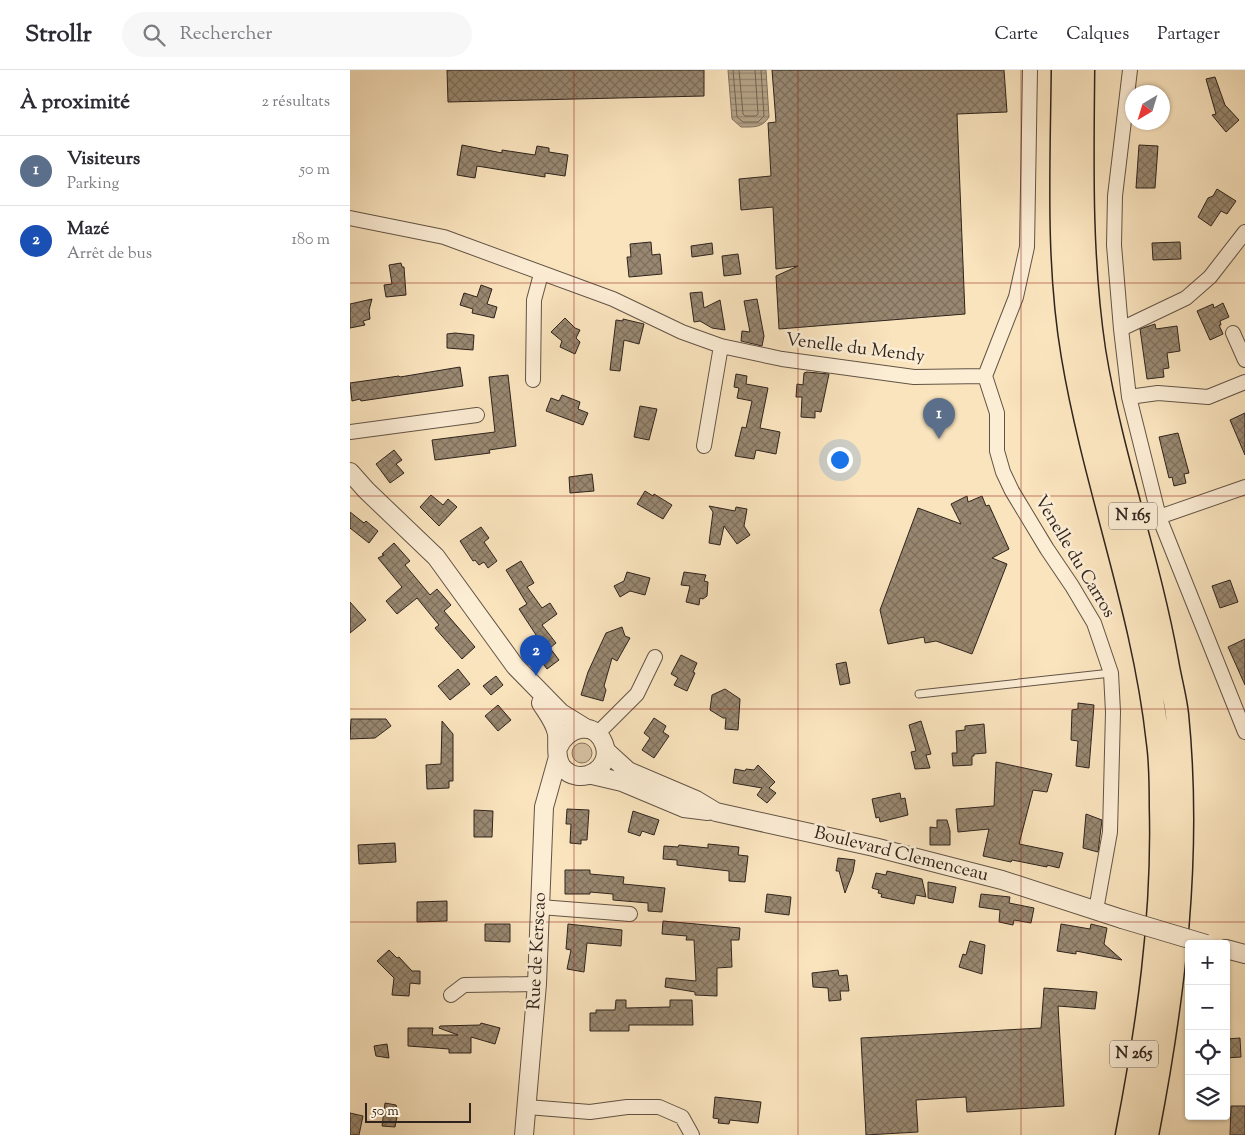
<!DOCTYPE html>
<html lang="fr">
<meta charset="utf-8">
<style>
body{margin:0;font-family:"Sorts Mill Goudy",serif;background:#f7f7f7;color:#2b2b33}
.controls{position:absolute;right:15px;bottom:15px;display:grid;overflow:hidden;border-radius:5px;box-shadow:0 1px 4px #0004}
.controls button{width:45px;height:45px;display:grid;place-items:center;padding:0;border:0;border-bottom:1px solid #e1e1e2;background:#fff;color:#2b2b33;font:25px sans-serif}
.compass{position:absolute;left:775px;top:15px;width:45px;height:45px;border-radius:50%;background:#fff;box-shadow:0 1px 4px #0004;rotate:218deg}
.scale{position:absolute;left:15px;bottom:12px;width:106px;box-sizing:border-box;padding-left:5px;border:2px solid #2f241d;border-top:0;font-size:14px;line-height:18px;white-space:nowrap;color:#2f241d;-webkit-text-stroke:4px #fcedd5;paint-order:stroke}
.you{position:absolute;left:489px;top:389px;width:18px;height:18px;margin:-12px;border:4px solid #fff;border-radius:50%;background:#1a73e8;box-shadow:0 0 0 8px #1a73e833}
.badge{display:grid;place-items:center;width:32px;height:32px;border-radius:50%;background:#db2777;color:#fff;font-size:16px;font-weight:700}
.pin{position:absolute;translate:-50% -41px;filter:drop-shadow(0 1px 2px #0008)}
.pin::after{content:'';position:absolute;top:26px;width:18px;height:15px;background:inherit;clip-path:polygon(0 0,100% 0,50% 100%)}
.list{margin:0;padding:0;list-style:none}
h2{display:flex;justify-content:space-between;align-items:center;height:65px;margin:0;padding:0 20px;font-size:21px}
h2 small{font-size:16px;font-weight:400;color:#7c7c81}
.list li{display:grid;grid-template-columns:32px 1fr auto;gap:15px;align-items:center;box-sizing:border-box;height:70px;padding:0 20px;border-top:1px solid #e1e1e2}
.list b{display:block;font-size:19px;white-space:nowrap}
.list p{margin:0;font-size:16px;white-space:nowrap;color:#7c7c81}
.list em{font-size:16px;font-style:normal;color:#7c7c81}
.icon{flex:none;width:28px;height:28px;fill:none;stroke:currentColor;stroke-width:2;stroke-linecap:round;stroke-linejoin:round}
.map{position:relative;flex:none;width:895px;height:1065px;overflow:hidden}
header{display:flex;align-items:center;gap:30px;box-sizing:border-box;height:70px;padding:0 25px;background:#fff;border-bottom:1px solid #e1e1e2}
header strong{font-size:24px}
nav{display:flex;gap:28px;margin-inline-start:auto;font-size:18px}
.search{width:350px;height:45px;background:#f7f7f7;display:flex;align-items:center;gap:12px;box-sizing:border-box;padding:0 18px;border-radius:28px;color:#7c7c81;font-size:19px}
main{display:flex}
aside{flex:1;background:#fff}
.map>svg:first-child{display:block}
.grass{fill:url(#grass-tufts);stroke:#837460}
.water{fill:url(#water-rules);stroke:#7f705d}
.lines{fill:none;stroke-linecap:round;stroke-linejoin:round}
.shore{stroke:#726452;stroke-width:1}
.building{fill:url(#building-cross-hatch);stroke:#2f241d}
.service-casing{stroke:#625445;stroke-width:9}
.minor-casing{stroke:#625445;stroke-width:16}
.tertiary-casing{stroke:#625445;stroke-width:20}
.trunk-casing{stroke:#2f241d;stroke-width:25}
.service{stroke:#fcedd5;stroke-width:7}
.minor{stroke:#fcedd5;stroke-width:14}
.tertiary{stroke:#fcedd5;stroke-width:18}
.trunk{stroke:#fae4be;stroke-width:22}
.tertiary-bridge-casing{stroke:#625445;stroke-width:20;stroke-linecap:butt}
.tertiary-bridge{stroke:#fcedd5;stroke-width:18}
.grid{fill:none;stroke:#8f2418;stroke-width:1;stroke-opacity:0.55}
.labels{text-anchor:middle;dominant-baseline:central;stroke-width:5;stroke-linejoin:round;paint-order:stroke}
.shield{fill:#fcedd5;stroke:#6c6054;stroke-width:1}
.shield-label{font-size:16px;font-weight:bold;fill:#2f241d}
.street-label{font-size:18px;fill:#2f241d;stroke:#fcedd5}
</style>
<header>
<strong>Strollr</strong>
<div class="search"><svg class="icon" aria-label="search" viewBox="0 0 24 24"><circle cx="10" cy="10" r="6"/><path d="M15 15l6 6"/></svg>Rechercher</div>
<nav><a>Carte</a><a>Calques</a><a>Partager</a></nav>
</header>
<main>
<aside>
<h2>À proximité<small>2 résultats</small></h2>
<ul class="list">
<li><span class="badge" style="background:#5c6f8a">1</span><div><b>Visiteurs</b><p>Parking</p></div><em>50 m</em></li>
<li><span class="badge" style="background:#1a4fb4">2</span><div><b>Mazé</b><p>Arrêt de bus</p></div><em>180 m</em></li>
</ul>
</aside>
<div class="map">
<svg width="895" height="1065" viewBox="0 0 895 1065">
<defs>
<pattern id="grass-tufts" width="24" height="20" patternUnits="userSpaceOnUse" patternTransform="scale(1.25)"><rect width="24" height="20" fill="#d7c3a3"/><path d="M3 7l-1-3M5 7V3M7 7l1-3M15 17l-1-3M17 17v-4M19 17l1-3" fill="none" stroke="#b9a78c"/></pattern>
<pattern id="water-rules" width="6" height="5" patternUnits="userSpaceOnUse" patternTransform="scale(1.25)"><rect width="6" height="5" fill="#b5a387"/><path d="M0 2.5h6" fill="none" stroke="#94856e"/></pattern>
<pattern id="building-cross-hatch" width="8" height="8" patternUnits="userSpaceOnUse" patternTransform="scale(1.25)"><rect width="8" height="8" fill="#998871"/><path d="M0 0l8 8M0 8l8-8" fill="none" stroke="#7d6f5c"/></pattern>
</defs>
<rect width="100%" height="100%" fill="#fae4be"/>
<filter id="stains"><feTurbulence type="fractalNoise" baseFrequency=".004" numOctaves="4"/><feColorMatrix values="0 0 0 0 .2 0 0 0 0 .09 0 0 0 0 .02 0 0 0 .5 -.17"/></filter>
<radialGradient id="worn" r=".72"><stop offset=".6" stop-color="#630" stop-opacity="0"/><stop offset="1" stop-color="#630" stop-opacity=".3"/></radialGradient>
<path class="grass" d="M222 683a10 10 0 1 1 20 0a10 10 0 1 1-20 0Z"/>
<path class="water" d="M378,0H416L419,47C412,58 404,57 391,57L382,49Z"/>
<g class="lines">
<path class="shore" d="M383,0L387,47L393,52H408L414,46L411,0
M389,0L393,44L395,46H406L408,44L405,0"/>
</g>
<path class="building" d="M97,0H354V26L98,32Z
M422,0H654L657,42L607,44L615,244L429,259L426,206L448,196L426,199L423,137L391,140L389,109L421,106L418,53L426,52Z
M865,7L875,35L889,50L876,62L862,45L866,44L856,9Z
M112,75L152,83V80L185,85L187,76L199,78V82L218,85L215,106L195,103V107L127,96L125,108L107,105Z
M789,75L808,76L805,118H786Z
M867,119L886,131L877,144L871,141L861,156L848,147L858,128L863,126Z
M301,172L302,185L310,184L312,204L279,207L277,187H281L280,174Z
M830,172L831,189L803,190L802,173Z
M362,173L363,184L342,187L341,176Z
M388,184L391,204L374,206L372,186Z
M51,193L52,197H54L56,225L36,227L34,215L42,214L39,195Z
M131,215L142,219L137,234L147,237L144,248L122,243L123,239L110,235L114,223L127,227Z
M352,222L354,238L370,230L375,260L362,258L350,251L344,252L340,223Z
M22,229L19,240L20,249L13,251L15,255L0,258V234Z
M407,229L414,266L412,276L391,271L392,261L400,262L394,231Z
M873,233L879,247L870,251L871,255H869L873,264L860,270L847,241L863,234L864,238Z
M215,248L225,258L230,260L226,268L230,272L225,284L210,277L212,271L201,262Z
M273,249L294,254L289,274L274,270L270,301L260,300L266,250L273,251Z
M805,254L806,259L827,256L830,281L817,283L819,298L813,299L814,307L797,309L790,259Z
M105,263L124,265L123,280L97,278V264Z
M110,297L113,316L11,331L10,329L2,331L0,313L49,306L50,307Z
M457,302L479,304L471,342L465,341V348L451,347L452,327H446L447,314L453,315L454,303Z
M386,304L397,306L396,314L418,318L410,358L430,362L426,384L406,380L404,389L385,386L392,357L396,358L402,331L387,328L389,318L384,317Z
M158,305L166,376L139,380L140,383L85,390L82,370L145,362L139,307Z
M212,325L230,332L228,339L238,343L233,355L196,341L201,328L209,331Z
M290,336L307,339L299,370L284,367Z
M895,343V385L880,350Z
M828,363L839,403L834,404L836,413L824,416L822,407L819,408L809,367Z
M44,380L52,390L46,394L54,403L40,413L26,394Z
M242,404L244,421L220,423L219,407Z
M295,421L303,426L304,424L322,435L313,449L287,434Z
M81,425L93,435L98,429L107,437L89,456L70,437Z
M617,426L618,432L632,426L636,436L639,435L659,479L642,488L657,494L622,584L586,571L575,573L574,567L538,574L530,540L568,438L611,454L601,434Z
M359,436L385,441L386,437L397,439L394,456L400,465L387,474L374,456L370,475L359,473L363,442Z
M0,442L14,453L16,451L28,461L19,473L0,458Z
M131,457L139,468L134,472L147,491L138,498L134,492L129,495L125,490L123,491L110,471Z
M44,473L60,491L55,495L80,525L87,519L101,535L94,541L125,577L112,589L85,558L89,555L67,528L47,544L36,531L52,517L28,488L34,485L32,484Z
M171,491L184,513L177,517L192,538L200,533L207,544L192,555L206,573L200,578L209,590L197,599L181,578L190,571L169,539L177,534L156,500Z
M277,502L300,508L295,525L280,521L270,527L264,516L274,511Z
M334,502L356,505L354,511L358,512L357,526L353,529L350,528L349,535L336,532L340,516L331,515Z
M880,510L888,532L870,538L862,516Z
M0,532L16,550L0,563Z
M272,557L275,566L280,568L267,591L262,588L254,616L256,620L253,631L231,625L238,602L256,563Z
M895,569V615L878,577Z
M331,585L347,593L343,602L345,603L337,621L324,615L328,608L321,604Z
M496,592L500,613L490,615L486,594Z
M108,599L120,614L100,630L88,616Z
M146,606L153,615L141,625L133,616Z
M375,619L390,629L388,660L375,659L376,648H373L360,640L362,625Z
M728,633L744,635L739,698L726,696L728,671L721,670L722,640L728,639Z
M148,635L161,650L148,661L135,646Z
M304,648L316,656L313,662L319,666L304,688L292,680L300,668L294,663Z
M1,649H36L41,656L25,668L0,669Z
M92,651L103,664V711H99V718L77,719L76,695L91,694Z
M571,651L581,684L576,685L580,698L565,699L561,682L566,681L559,655Z
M634,654L636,683L624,684V686H622V695L603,696L602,683H607L606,661L615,660V656Z
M646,692L702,704L697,722L683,720L669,774L713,783L709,798L697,795V797L662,790L661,792L633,786L639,759L608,762L606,739L644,736Z
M408,695L425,712L419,718L426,723L417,733L407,725L412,718L383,713L385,699L395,701L396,699L404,700Z
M550,723L551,729L555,728L558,745L530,752L529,747L526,748L522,729Z
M217,739L239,740L237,770H231V774L220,773L221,754H216Z
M124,740L143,741L142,767H124Z
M283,741L309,750L304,765L292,761L290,766L278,762Z
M736,744L752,750L748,782L733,778Z
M587,750H597L600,761V775H580V757L587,758Z
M45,773L46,792L9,794L8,775Z
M358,774L389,777L388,785L398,786L395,812L379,811V801L327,795V790L313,789L314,776L328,777L329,775L358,778Z
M488,788L505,790L503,802L495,823L489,801H486Z
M215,800H240V804L274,807L273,814L315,818L312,842L298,841V833L263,830V824L240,822V824H215Z
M537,801L572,809L576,827L566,825L564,834L531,827L532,824L528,823L529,820L522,818L526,803L536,805Z
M578,812L606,817L603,833L578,828Z
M417,824L441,827L439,845L415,842Z
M631,824L660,827L659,833L684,838L681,853L664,850L663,855L649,852L650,840L629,837Z
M97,831V851L67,852V832Z
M313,851L390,858L389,870H381L382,897L367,898V926L345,925V922L315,917L316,908L346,911L344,870H336L337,866L312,864Z
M135,854H160V872L135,871Z
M218,854L272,860L271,876L237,873L234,902L217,899L221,880L216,879Z
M711,854L740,859L741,854L757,858L754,874L772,890L726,881V884L707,881Z
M620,871L635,875L632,904L609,897L613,884L616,885Z
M39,880L47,888L49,887L62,901H70V914L60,913L59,926L42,925L44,908L27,891Z
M488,900L489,906L497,905L499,921H490L491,930L479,931L478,918L463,917L462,903Z
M694,918L747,922L745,939L708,936L714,1036L617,1042L616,1027L566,1030L568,1062L516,1065L511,968L691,958Z
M266,930H276V938L320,937V930H342L343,955H279V961H240V943H246V940H265Z
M131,953L150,958L145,974L121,967V983H99V979L58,976V958H83L82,965H108L89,958L90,956L130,955Z
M890,968L891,987L876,988V969Z
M37,974L39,988L26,986L24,976Z
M365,1027L411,1032L408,1053L380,1050L379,1054L368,1053L369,1049L363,1048Z
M35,1033L46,1035L48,1041L45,1057L32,1056Z
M881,1036H895V1065H880Z
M0,1043L13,1046L9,1065H0Z"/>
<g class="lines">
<defs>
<path id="service" d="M569,624L761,603"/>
<path id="minor" d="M780,0L765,126L764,175L771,259L779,327L809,447L895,662
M0,148L94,167L263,229L332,262L371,276L432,289L564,307L635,306
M771,259L836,228L860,207L895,162
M883,263L895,290
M635,306L647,343V381L653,402L662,421L697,479L722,516L744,553L761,603L763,642L760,762L746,840
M635,306L666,227L677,177L680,0
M183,310L184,230L191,204
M779,327L808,323L858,327L895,312
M0,362L127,345
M354,376L371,276
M809,447L895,417
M247,664L287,624L305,587
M190,837L280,844
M101,925L114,915L187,914
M177,1037L240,1042L277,1037H309L332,1047L342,1065"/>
<path id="tertiary" d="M0,402L16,420L86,487L165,596L211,643L237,659
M191,633C197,643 205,652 207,664C208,675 205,688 212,697C229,718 264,699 254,674C245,650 217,656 208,678
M256,681L278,701L346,730L366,742L524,777L652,810L772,849
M242,705L272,712L334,738L358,741
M876,879L895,884
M174,1065L187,914L194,737L208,687"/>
<path id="trunk" d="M713,0C712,95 707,192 723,286C745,417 794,541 808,672C811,693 811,715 811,737C814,847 798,957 777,1065
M733,0C732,94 730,188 744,281C761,386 798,487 817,592C820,610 825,627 827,645C841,786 824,926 797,1065"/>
</defs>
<use href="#service" class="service-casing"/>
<use href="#minor" class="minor-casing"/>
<use href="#tertiary" class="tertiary-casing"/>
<use href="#trunk" class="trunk-casing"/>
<use href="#service" class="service"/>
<use href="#minor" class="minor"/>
<use href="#tertiary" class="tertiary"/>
<use href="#trunk" class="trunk"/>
<defs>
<path id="tertiary-bridge" d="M772,849L856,874"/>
</defs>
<use href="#tertiary-bridge" class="tertiary-bridge-casing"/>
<use href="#tertiary-bridge" class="tertiary-bridge"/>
</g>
<path class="grid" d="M224,0V1065M448,0V1065M671,0V1065M0,213H895M0,426H895M0,639H895M0,852H895"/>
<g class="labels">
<g class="shield">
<rect x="759" y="432.5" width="48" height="27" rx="4"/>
<rect x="760" y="970.5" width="48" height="27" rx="4"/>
</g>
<g class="shield-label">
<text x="783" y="446">N 165</text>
<text x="784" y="984">N 265</text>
</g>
<g class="street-label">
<text transform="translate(505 279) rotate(7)">Venelle du Mendy</text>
<text transform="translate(724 487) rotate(59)">Venelle du Carros</text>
<text transform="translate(551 785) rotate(14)">Boulevard Clemenceau</text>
<text transform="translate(188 881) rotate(-87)">Rue de Kerscao</text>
</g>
</g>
<rect width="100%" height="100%" filter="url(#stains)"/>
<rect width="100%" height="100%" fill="url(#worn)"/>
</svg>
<div class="controls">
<button>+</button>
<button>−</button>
<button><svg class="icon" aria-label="locate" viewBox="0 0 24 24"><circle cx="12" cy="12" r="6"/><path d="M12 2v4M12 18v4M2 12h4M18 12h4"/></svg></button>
<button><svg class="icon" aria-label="layers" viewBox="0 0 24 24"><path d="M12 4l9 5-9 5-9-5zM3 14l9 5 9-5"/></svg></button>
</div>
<svg class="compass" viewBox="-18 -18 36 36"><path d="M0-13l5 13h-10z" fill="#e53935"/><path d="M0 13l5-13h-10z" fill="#7c7c81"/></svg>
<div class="scale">50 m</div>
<div class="you"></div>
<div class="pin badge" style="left:589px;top:369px;background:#5c6f8a">1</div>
<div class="pin badge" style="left:186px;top:606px;background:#1a4fb4">2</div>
</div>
</main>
